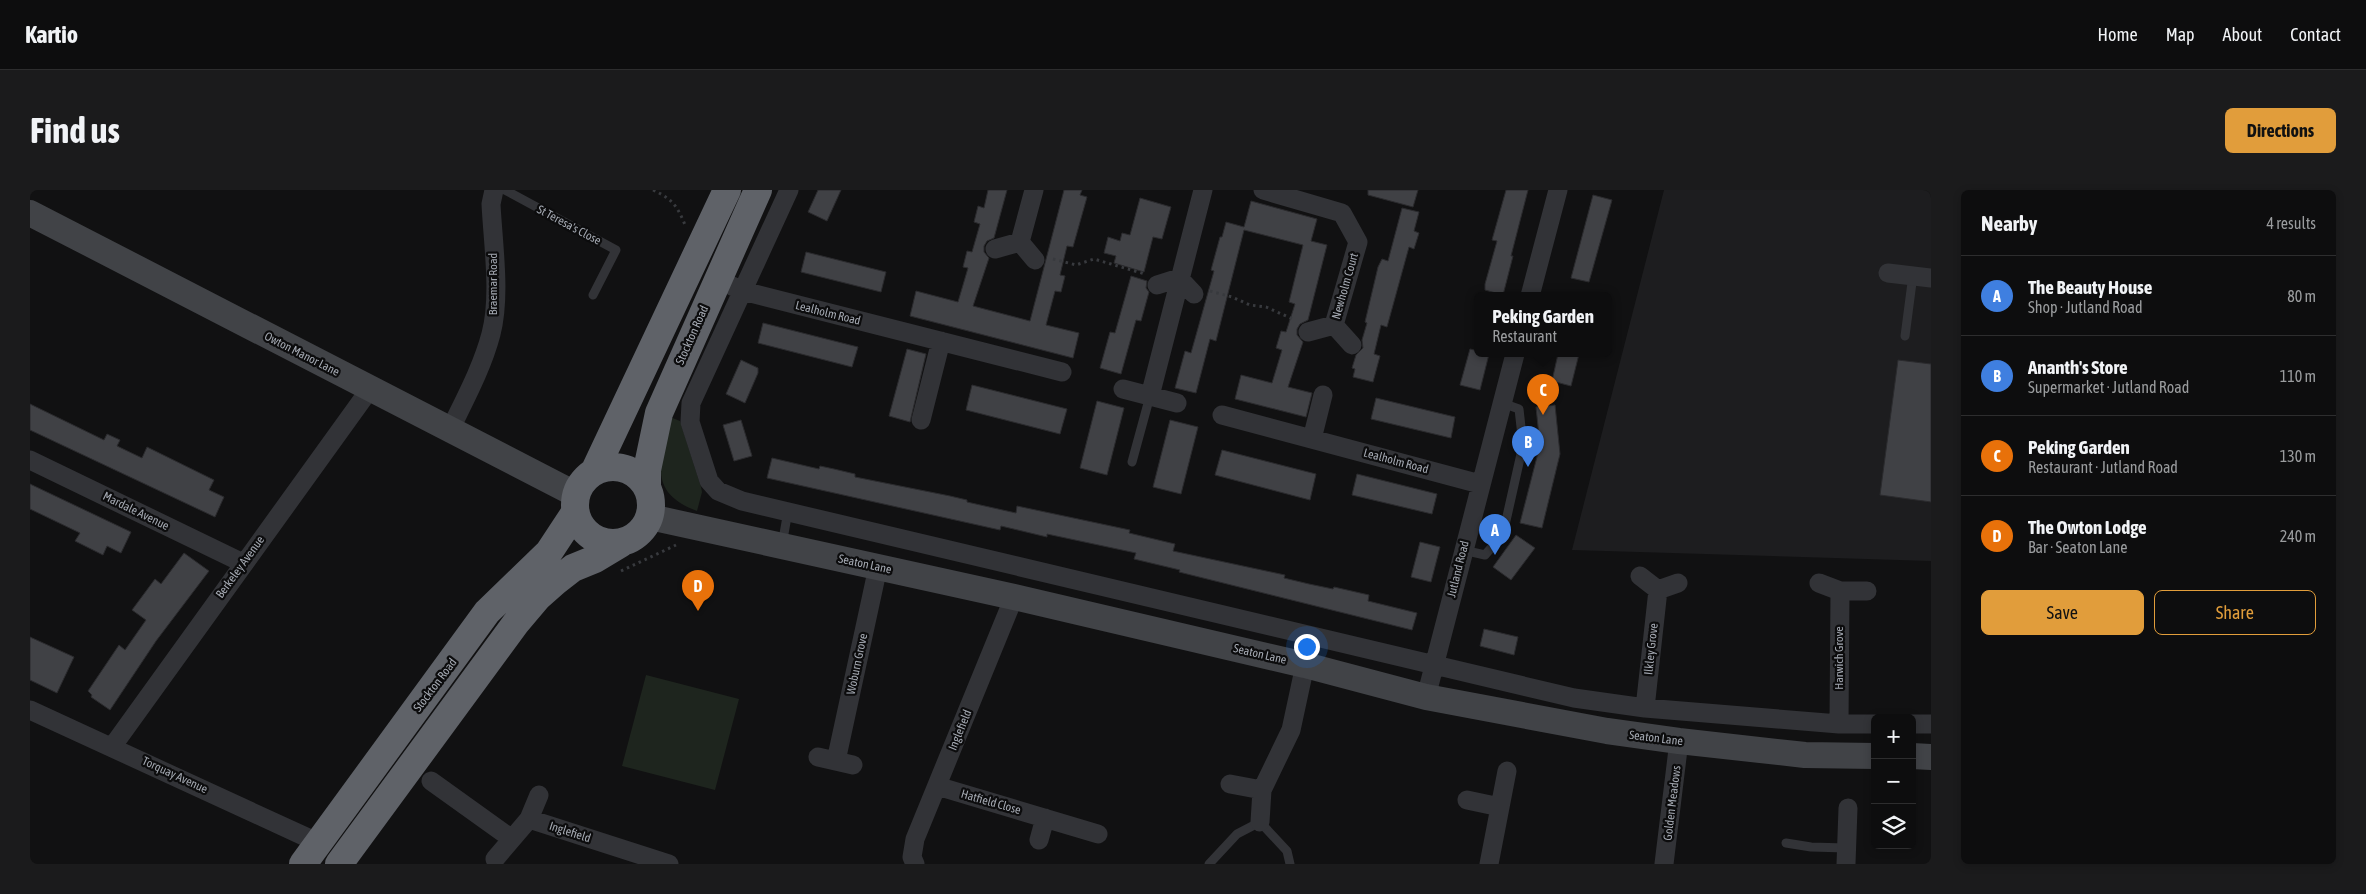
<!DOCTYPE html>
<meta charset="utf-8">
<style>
body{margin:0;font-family:"Asap Condensed",sans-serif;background:#1b1b1c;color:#f1f3f6}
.controls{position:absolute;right:15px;bottom:15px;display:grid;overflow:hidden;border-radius:8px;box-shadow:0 2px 8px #0003}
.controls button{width:45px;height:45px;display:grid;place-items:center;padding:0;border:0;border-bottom:1px solid #2d2d2e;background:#0d0d0e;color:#f1f3f6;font:25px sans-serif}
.you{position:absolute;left:1276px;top:456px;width:18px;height:18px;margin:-12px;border:4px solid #fff;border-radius:50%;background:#1a73e8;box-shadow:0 0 0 8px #1a73e833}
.badge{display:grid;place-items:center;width:32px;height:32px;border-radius:50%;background:#e19d3b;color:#fff;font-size:16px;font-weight:700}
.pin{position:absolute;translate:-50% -41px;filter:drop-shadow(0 1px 2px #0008)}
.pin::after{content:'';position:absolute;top:26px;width:18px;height:15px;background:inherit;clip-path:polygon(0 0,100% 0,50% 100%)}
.popup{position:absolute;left:1444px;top:102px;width:138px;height:65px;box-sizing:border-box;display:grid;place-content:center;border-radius:8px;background:#0d0d0e;filter:drop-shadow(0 1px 4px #0005);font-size:16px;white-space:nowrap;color:#9a9c9e}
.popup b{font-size:19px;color:#f1f3f6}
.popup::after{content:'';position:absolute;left:50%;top:100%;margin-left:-10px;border:10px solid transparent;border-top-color:#0d0d0e}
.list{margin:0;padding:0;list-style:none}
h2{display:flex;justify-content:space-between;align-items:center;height:65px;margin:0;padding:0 20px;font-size:21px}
h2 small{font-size:16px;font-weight:400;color:#9a9c9e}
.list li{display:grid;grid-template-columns:32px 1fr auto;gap:15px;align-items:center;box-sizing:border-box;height:80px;padding:0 20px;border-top:1px solid #2d2d2e}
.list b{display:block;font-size:19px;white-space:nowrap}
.list p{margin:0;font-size:16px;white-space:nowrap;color:#9a9c9e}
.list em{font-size:16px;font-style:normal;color:#9a9c9e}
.actions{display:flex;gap:10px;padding:15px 20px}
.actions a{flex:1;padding:11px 0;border:1px solid #e19d3b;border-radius:8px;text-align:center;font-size:18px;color:#e19d3b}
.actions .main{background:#e19d3b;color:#111}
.icon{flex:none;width:28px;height:28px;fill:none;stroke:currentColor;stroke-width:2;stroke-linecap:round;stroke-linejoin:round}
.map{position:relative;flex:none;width:1901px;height:674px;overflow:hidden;border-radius:8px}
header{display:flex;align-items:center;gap:30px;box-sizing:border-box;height:70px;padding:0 25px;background:#0d0d0e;border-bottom:1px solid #2d2d2e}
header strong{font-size:24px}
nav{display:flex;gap:28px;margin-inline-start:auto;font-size:18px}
.intro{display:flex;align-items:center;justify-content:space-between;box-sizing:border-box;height:120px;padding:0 30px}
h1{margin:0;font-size:35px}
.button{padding:12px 22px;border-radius:8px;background:#e19d3b;color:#111;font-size:18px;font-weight:700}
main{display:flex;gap:30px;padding:0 30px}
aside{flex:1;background:#0d0d0e;border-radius:8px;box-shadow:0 2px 8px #0003}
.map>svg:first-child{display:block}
.built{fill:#1d1d1f}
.green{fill:#1e251e}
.building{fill:#404145;stroke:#2b2b2e}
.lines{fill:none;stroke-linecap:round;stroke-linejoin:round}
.path{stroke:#383a3e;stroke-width:3;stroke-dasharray:2.5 4;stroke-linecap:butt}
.lane{stroke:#323337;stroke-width:9}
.street{stroke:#323337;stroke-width:19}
.secondary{stroke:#414347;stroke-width:26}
.highway{stroke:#5f6268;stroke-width:28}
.labels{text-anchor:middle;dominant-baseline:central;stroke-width:4.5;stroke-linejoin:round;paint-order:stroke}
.street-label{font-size:12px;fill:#a4a9b2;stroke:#0c0c0d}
</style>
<header>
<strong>Kartio</strong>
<nav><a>Home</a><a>Map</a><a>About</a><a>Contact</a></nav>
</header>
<div class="intro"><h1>Find us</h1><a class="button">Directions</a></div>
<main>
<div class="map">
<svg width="1901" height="674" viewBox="0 0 1901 674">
<rect width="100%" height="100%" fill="#111112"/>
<path class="built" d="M1634,0H1901V371L1542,360Z"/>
<path class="green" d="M640,227L650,231L671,297L672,302L667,321C615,301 632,270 640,227Z
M616,485L709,509L685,600L592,576Z"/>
<path class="building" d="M788,0H811L797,31L778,22Z
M958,0H977L964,48L957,51L954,56V62L959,68L943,116L1000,131L1034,0H1052L1050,5L1057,7L1043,57L1037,56L1030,85L1035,86L1031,102L1025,101L1016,135L1049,143L1043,168L880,126L886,101L928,112L938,78L933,77L937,61L942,62L950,34L944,32L948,16L954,18Z
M1338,0H1388L1383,17L1338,5Z
M1476,0H1498L1481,66H1483L1473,105L1455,100V94L1467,51L1462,50Z
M1563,5L1582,10L1559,92L1541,88Z
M1110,8L1141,17L1132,49L1123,47L1114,82L1084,73L1086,66L1074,63L1078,47L1090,51L1092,43L1100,45Z
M1221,11L1287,29L1281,51L1297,55L1278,130L1270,134L1267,139V145L1273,152L1258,197L1282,203L1276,227L1205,209L1211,185L1242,193L1252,160L1246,158L1251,141L1256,142L1265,114L1259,112L1273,55L1214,40L1186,151L1180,149L1166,203L1145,198L1155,161L1161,163L1184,81L1181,80L1190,47H1192L1196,32L1214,37Z
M1372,18L1389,22L1384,41L1389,43L1384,59L1379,57L1357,137L1351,135L1344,164L1350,166L1343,192L1323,187L1325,179L1322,178L1326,165L1333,158L1332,150L1337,133L1335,132L1348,77L1352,69L1358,71Z
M776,62L856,82L851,102L771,82Z
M1101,86L1117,91L1116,98L1119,102L1111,131L1106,130L1091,184L1070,178L1080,142L1085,143Z
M733,133L828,157L822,177L728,153Z
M877,159L896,164L880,232L859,226Z
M1440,159L1448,161V164H1459L1450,200L1430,195Z
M1528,164H1549L1541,196L1522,191Z
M711,170L728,178V183L715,213L696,204Z
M1868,170L1901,174V312L1850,305Z
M942,195L1037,219L1030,244L936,220Z
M1346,208L1425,227L1421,248L1341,229Z
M1067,211L1094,218L1077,285L1050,278Z
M0,214L74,250L77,244L90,250L87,256L112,268L117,257L184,290L179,300L194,307L185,327L0,240Z
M1525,215L1530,264L1512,338L1490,333L1510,255L1506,217Z
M711,230L722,266L704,271L693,235Z
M1140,230L1168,237L1151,304L1123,297Z
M1192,260L1286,284L1280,310L1185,285Z
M742,268L789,279L790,276L804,279L825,284V287L920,306L937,310V312L986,323L987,316L1100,340L1099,343L1145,354L1143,361L1255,385L1254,388L1279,394L1303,399L1304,397L1339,405L1338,411L1387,423L1382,440L1149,382L1150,380L1104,369L1106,363L1017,344V347L971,336L970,340L737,288Z
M1327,284L1407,304L1402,324L1322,305Z
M0,294L101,342L91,363L77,356L73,365L45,351L50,343L0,319Z
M1486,345L1505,358L1481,390L1463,377Z
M1390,352L1410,357L1401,392L1381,387Z
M154,363L179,381L126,451L80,520L61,507L62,505L58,501L89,455L95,460L116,430L102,420L125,389L131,394Z
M1454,439L1488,447L1484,465L1450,456Z
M0,447L44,467L27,503L0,490Z"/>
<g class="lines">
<path class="path" d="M623,0C644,10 647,16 656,37
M1023,69L1046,75L1064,69L1115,84
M1180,101L1202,107L1220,115L1236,117L1265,130
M591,381L646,355"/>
<path class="lane" d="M475,0L586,60L563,105
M1875,146L1883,85
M1102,272L1120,206
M752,355L758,321
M1433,360L1455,365L1473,344L1493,255L1489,219L1472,213
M1756,653L1781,657L1816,658
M1179,674L1207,644L1230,632L1257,661L1260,674"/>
<path class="street" d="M759,0L661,213L660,232L679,291L688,301L712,311L1544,508L1615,518L1809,534H1845
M1233,0L1312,23L1328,52L1304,135
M990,52L1004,0
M965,59L990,52L1005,70
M1858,83L1901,88
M1127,95L1149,88L1164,104
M702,96L713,101L1032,182
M1500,106L1528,0
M1278,142L1304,135L1322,155
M1093,199L1147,213
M1120,206L1173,0
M1192,225L1450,294
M891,230L911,151
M420,240C435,209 452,178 461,144C471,106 463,54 461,14L464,0
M1282,249L1293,205
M0,270L213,373
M1610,386L1628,400L1648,393
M1789,393L1810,401H1837
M1396,507L1485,164
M1615,518L1628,400
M0,520L289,653
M1809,534L1810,401
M1882,534H1901
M82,557L340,199
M788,567L823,575
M806,571L848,377
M401,591L482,649
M1200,594L1232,600L1230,632
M907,596L1068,644
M1232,600L1261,540L1275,475
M1437,610L1470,617
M499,629L639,674
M1009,650L1015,628
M465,669L499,629L509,605
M885,674L882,667L885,649L984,407
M1459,674L1477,581
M1634,674L1649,551
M1816,674L1818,618"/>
<path class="secondary" d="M0,23L545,304
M620,327L984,407L1275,475L1396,507L1577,541L1649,551L1775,565L1845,566
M1882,566L1901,567"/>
<path class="highway" d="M545 315a38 38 0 1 1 76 0a38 38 0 1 1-76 0Z
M565,280L697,0
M617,296V280L629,223L728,0
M273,674L457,422L519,362L544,324
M309,674L486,433L508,407L525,392L543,378L565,369L590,354"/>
</g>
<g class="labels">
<g class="street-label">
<text transform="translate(539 35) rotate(28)">St Teresa's Close</text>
<text transform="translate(463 94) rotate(-90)">Braemar Road</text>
<text transform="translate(1315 96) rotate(-74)">Newholm Court</text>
<text transform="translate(798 123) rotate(14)">Lealholm Road</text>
<text transform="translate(662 145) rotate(-66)">Stockton Road</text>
<text transform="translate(272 164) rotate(27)">Owton Manor Lane</text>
<text transform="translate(1366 271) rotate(15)">Lealholm Road</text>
<text transform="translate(106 321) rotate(26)">Mardale Avenue</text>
<text transform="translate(835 374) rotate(12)">Seaton Lane</text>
<text transform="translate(210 377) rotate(-54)">Berkeley Avenue</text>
<text transform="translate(1428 379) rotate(-76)">Jutland Road</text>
<text transform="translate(1621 459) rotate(-84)">Ilkley Grove</text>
<text transform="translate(1230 464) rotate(13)">Seaton Lane</text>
<text transform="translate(1809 468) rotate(-90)">Harwich Grove</text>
<text transform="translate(827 474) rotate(-78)">Woburn Grove</text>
<text transform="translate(405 495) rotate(-53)">Stockton Road</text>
<text transform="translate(930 540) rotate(-68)">Inglefield</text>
<text transform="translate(1626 548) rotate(7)">Seaton Lane</text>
<text transform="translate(145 585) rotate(25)">Torquay Avenue</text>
<text transform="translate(961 612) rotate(16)">Hatfield Close</text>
<text transform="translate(1642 613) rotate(-83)">Golden Meadows</text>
<text transform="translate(540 642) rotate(18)">Inglefield</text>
</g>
</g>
</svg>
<div class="controls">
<button>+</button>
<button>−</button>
<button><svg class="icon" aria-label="layers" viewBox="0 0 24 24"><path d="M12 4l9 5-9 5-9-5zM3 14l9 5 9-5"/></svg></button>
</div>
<div class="you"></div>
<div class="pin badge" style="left:1465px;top:365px;background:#3f7fe0">A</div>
<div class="pin badge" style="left:1498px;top:277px;background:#3f7fe0">B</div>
<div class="pin badge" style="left:1513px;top:225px;background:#e8710a">C</div>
<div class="popup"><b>Peking Garden</b>Restaurant</div>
<div class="pin badge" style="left:668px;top:421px;background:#e8710a">D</div>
</div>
<aside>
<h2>Nearby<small>4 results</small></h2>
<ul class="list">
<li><span class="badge" style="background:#3f7fe0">A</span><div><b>The Beauty House</b><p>Shop · Jutland Road</p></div><em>80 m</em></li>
<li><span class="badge" style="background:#3f7fe0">B</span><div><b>Ananth's Store</b><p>Supermarket · Jutland Road</p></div><em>110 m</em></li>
<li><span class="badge" style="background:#e8710a">C</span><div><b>Peking Garden</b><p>Restaurant · Jutland Road</p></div><em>130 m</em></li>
<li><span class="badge" style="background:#e8710a">D</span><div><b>The Owton Lodge</b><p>Bar · Seaton Lane</p></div><em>240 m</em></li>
</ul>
<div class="actions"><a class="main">Save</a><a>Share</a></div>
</aside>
</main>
